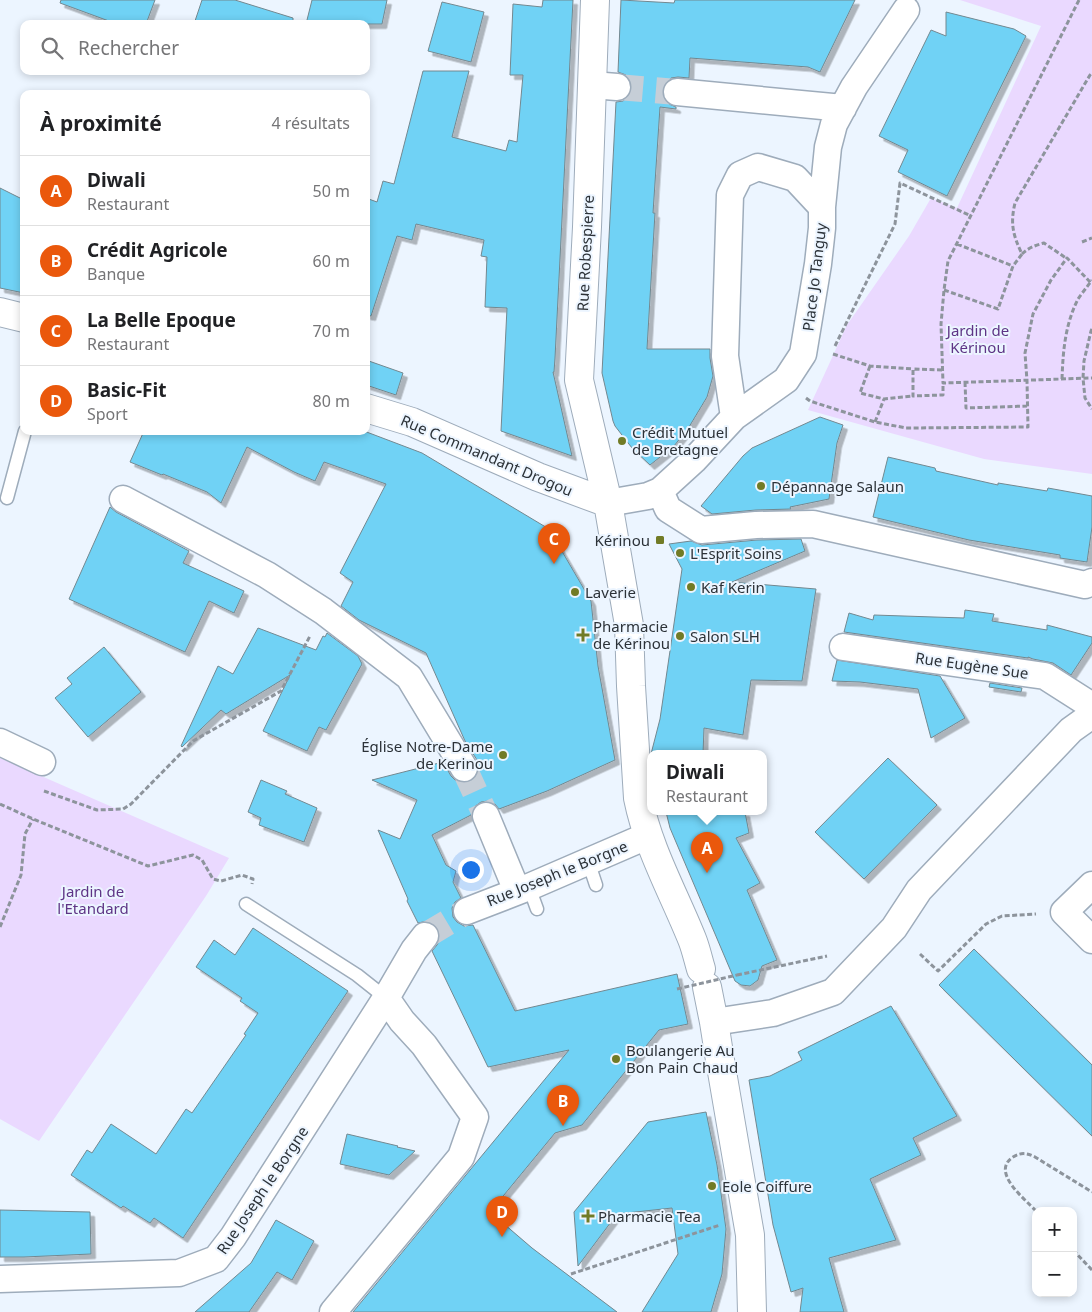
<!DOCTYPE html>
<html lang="fr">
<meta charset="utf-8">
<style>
body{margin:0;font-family:"Noto Sans",sans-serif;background:#f2f2f2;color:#202124}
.controls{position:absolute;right:15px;bottom:15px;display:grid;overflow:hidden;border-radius:10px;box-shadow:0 2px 8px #0003}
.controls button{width:45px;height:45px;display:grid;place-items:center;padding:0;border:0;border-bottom:1px solid #e0e0e0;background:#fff;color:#202124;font:25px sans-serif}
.you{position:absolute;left:470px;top:869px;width:18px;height:18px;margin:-12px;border:4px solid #fff;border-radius:50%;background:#1a73e8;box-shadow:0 0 0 8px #1a73e833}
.badge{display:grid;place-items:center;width:32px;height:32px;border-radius:50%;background:#ea580c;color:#fff;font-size:16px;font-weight:700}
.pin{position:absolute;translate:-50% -41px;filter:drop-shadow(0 1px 2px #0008)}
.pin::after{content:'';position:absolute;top:26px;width:18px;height:15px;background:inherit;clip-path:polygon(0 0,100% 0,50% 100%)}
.popup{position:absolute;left:647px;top:750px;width:120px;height:65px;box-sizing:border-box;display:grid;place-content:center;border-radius:10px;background:#fff;filter:drop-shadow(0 1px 4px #0005);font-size:16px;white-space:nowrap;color:#757577}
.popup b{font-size:19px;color:#202124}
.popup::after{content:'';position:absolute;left:50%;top:100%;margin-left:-10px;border:10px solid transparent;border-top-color:#fff}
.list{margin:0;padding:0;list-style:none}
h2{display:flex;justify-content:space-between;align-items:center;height:65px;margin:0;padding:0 20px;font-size:21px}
h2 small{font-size:16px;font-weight:400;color:#757577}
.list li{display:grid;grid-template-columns:32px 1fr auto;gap:15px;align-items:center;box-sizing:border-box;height:70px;padding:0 20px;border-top:1px solid #e0e0e0}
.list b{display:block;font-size:19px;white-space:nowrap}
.list p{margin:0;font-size:16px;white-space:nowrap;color:#757577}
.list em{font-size:16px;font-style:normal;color:#757577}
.icon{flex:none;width:28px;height:28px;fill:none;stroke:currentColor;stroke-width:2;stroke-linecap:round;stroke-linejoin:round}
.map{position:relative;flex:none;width:1092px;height:1312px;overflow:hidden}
.search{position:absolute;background:#fff;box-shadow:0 2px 8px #0003;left:20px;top:20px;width:350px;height:55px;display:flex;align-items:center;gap:12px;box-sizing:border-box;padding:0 18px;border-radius:10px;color:#757577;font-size:19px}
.panel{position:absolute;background:#fff;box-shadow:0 2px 8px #0003;left:20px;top:90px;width:350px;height:345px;border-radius:10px}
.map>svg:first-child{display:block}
.green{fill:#ead9ff}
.building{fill:#6fd2f5;stroke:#738890;filter:url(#shadow)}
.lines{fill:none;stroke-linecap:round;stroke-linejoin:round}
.minor-tunnel{stroke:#c6ced7;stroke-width:26;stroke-dasharray:26 13;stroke-linecap:butt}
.service-casing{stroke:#9eacbb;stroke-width:15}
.minor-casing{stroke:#9eacbb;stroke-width:29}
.tertiary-casing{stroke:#9eacbb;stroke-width:30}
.path{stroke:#8d949c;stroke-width:3;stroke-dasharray:5 2.5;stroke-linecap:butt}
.service{stroke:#fff;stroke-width:12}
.minor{stroke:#fff;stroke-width:26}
.tertiary{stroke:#fff;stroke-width:28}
.path-bridge{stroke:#8d949c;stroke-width:3;stroke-dasharray:5 2.5;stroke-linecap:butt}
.poi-dot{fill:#717b26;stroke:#ecf5ff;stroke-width:2}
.labels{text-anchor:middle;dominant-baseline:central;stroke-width:4;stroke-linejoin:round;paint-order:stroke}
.street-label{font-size:15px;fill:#2c3238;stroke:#ecf5ff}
.park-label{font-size:15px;fill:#5e3486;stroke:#ecf5ff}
.poi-label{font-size:15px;fill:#2c3238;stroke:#ecf5ff;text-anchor:start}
</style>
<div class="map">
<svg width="1092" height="1312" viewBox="0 0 1092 1312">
<defs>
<filter id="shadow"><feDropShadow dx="4.5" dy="4.5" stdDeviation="0" flood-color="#0004"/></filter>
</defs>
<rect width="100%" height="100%" fill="#ecf5ff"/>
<path class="green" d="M960,0H1092V474L984,459L808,410L847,325L909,236L931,198L957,208L1041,26Z
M0,758L229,858L206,896L39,1141L0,1119Z"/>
<path class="building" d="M61,0H155L146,24H117L60,3Z
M202,0H235L293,18V24H194Z
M312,0H387L382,24H306Z
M543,0H573L555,358L554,372H553L572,456L501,431L507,308L485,307L487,257L481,256L484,240L416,224L412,240L397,236L371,316L366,315V198L377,202L383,181L394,184L423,71H469L452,137L506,151L509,140L517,142L523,75H510L513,4L542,7Z
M621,0L674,3L675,0H855L820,72L808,67L690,58L689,78L678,77L671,78L665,84L662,91L664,99L669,104L676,107V109L660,107L653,213H655L647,349H710V358L713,376L707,397L689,427L674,446L650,465L632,448L615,426L613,421L602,373L616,102L623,101L629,96L632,88L631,81L626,75L618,72Z
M442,2L484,12L471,62L428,51Z
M946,12L1014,29L1026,36L947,196L898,172L908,150L879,136L931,30L946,36Z
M0,188L24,200V293L0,288Z
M366,360L403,373L396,395L366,385Z
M820,417L843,425L837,443L829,499L790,507L791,509L756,510L712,514L701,506L743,456L752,448Z
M144,431H364L422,453L549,529L591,601L598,666L615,760L547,791L499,809L495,804L488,801L481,802L474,807L471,815L432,835L446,865L456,871L453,882L461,898L455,902L452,908L453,917L457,922L464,926L473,925L515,1011L677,974L688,1024L659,1030L582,1125L555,1133L490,1212L532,1248L617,1312H353L569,1050L488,1067L432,951L437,945L440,939L439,930L434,924L428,921L418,923L407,901L408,899L378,830L400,839L417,800L372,780L443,762L451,776L456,781L465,783L471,781L477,776L479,768L477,760L465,741L426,653L359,620L341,606L353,582L340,573L386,484L324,462L315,481L294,472L247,447L221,503L207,492L163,474L162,475L130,462Z
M888,457L935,468L936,471L998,485V483L1047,491L1048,488L1092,496V527L1087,562L1060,558V555L969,540L873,517Z
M110,507L116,512L189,551L183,563L244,591L234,613L209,601L185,652L69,599Z
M801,539L805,551L732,582L816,589L802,681L751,680L743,735L704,728L703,754H651L660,719L682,569L669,544L691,541L702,545L757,540Z
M965,610L994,614L992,621L1047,630V625L1092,637V643L1071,675L1053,663L1033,659L1028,657V658L844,632L849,613L873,620L874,615L964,618Z
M258,628L316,650L323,636L325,637L327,633L358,656L362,664L326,730L319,727L307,751L263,731L290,675L226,714L221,710L182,747L181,746L218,666L233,674Z
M104,647L141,692L88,737L55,698L72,684L67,678Z
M837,660L940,676L965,718L931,738L918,689L860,682L832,681Z
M990,683L1022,688L1021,692L989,687Z
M888,758L937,805L864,879L815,832Z
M261,780L287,791L285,794L317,808L304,842L259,825L261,818L248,812Z
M666,812H745L749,833L736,838L760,883L747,890L777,960L762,966L758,980L750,986L741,985L735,981L670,828Z
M253,928L348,991L183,1238L154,1218L150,1223L123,1206L121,1208L71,1175L87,1150L92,1153L111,1124L156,1154L186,1109L192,1113L246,1035L244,1034L258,1013L240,1001L242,998L196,967L214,940L235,955Z
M974,949L1092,1065V1136L939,985Z
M891,1006L957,1116L913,1138L921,1155L870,1179L896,1240L829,1258L844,1312H800L803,1288L791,1292L773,1225L749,1080L770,1076L802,1060L798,1052Z
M706,1112L717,1165L726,1229L722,1274L711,1312H642L678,1254L672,1208L617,1214L578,1266L574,1212L648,1122Z
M347,1134L398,1146L397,1147L415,1151L389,1175L340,1164Z
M0,1210L90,1212L91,1254L24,1257H0Z
M276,1220L314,1241L292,1280L277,1272L249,1312H195L251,1263Z"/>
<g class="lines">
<path class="minor-tunnel" d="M617,87L677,92
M464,768L486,816
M425,936L467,911"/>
<defs>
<path id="service" d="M7,498L25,431
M588,861L596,885
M529,887L537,909
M246,904L357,975L386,998"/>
<path id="minor" d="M592,85L617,87
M677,92L843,108
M758,167L795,178L822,207V228L818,264L803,354L786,380L734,417L725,356L730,195L740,175Z
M822,207L828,147L834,124L854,87L906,10
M660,491L668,509L701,530L756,525L813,524L1085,585L1092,582
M123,499L267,575L323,611L409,677L464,768
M608,503L648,496L660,491L694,460L734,417
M843,647L1045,676L1092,706
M0,742L42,762
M486,816L517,891
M1092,885L1064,912L1092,940
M467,911L529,887L647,836
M714,1022L773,1013L833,992L894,928L919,890L1071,730L1092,715
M0,1279L179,1273L216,1259L233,1237L386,998L414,950L425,936
M333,1312L461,1157L475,1117L424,1045L402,1021L386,998"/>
<path id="tertiary" d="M595,0L587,227L579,380L608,503L629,625L631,686L638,798C648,848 673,892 692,939C696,949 698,959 701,969
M0,312L24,318
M366,408L412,422L538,477L608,503
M707,987L714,1022L720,1060L750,1235L752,1312"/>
</defs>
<use href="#service" class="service-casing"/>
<use href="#minor" class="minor-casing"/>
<use href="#tertiary" class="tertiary-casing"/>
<path class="path" d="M1079,0L948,261L944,290L941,324L943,383L1092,378
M1082,242L1092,238
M957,244L1013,266
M1022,254C1028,248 1036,245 1044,243L1066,258
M944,290L998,309L1013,266L1022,254C1013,235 1010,224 1015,203L1090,75L1092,73
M1092,329L1091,331L1084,361L1083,378L1085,398L1092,409
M835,346L895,224L900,183L971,216
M833,354L870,366L913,369
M870,366L860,393L884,399L913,396
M942,370L913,369V396L943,395V383
M1062,379C1063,351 1065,325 1078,299C1082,293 1087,287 1092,280
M965,382L966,408L1027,406
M806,398L810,401L875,422L906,428L1028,427L1027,381L1025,353L1033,314L1051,280L1067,258L1092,284
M875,422L884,399
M44,791L97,810L123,809L131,804L193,741L281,691L310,636
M0,804L33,819L148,866L193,855L202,860L213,879L221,881L242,875L253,879L252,884
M0,927L21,875L25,834L33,819
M920,954L938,971L986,924L1002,916L1036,914
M737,975L827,956
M1036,1211C1025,1199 990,1172 1013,1157C1021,1152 1027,1153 1035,1157L1092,1192
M1073,1250L1092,1270
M571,1274L720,1225"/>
<use href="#service" class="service"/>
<use href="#minor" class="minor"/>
<use href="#tertiary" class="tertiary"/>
<path class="path-bridge" d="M677,989L737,975"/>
</g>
<g class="poi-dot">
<circle cx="622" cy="441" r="5"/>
<circle cx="761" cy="486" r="5"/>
<rect x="655" y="535" width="10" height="10" rx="2.5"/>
<circle cx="680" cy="553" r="5"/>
<circle cx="691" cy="587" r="5"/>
<circle cx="575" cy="592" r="5"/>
<path d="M580.5 627.5h5v5h5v5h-5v5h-5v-5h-5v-5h5z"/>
<circle cx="680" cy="636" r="5"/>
<circle cx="503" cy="755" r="5"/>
<circle cx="616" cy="1059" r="5"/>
<circle cx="712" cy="1186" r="5"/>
<path d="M585.5 1208.5h5v5h5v5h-5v5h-5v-5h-5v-5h5z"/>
</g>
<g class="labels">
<g class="street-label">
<text transform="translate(585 253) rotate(-87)">Rue Robespierre</text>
<text transform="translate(814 277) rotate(-83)">Place Jo Tanguy</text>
<text transform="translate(487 455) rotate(23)">Rue Commandant Drogou</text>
<text transform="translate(972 665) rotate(8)">Rue Eugène Sue</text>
<text transform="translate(557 873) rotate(-22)">Rue Joseph le Borgne</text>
<text transform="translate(262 1190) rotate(-56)">Rue Joseph le Borgne</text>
</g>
<g class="park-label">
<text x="978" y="330">Jardin de<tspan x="978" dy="17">Kérinou</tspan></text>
<text x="93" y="891">Jardin de<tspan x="93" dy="17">l'Etandard</tspan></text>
</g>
<g class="poi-label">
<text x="632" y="432">Crédit Mutuel<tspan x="632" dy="17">de Bretagne</tspan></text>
<text x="771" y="486">Dépannage Salaun</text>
<text x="650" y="540" text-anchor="end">Kérinou</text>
<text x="690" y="553">L'Esprit Soins</text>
<text x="701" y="587">Kaf Kerin</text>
<text x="585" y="592">Laverie</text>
<text x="593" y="626">Pharmacie<tspan x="593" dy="17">de Kérinou</tspan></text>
<text x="690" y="636">Salon SLH</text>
<text x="493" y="746" text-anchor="end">Église Notre-Dame<tspan x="493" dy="17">de Kerinou</tspan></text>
<text x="626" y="1050">Boulangerie Au<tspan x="626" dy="17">Bon Pain Chaud</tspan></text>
<text x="722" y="1186">Eole Coiffure</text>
<text x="598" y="1216">Pharmacie Tea</text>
</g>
</g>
</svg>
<div class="controls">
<button>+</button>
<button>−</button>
</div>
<div class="you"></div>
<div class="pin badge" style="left:707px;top:873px">A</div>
<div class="popup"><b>Diwali</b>Restaurant</div>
<div class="pin badge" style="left:563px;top:1126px">B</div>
<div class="pin badge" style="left:554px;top:564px">C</div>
<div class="pin badge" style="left:502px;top:1237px">D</div>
<div class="search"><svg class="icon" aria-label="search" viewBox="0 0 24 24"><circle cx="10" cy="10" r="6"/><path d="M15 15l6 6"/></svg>Rechercher</div>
<section class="panel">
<h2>À proximité<small>4 résultats</small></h2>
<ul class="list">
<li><span class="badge">A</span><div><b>Diwali</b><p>Restaurant</p></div><em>50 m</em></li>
<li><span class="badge">B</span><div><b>Crédit Agricole</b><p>Banque</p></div><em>60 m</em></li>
<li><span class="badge">C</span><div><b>La Belle Epoque</b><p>Restaurant</p></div><em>70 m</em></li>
<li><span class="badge">D</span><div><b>Basic-Fit</b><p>Sport</p></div><em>80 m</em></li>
</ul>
</section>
</div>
